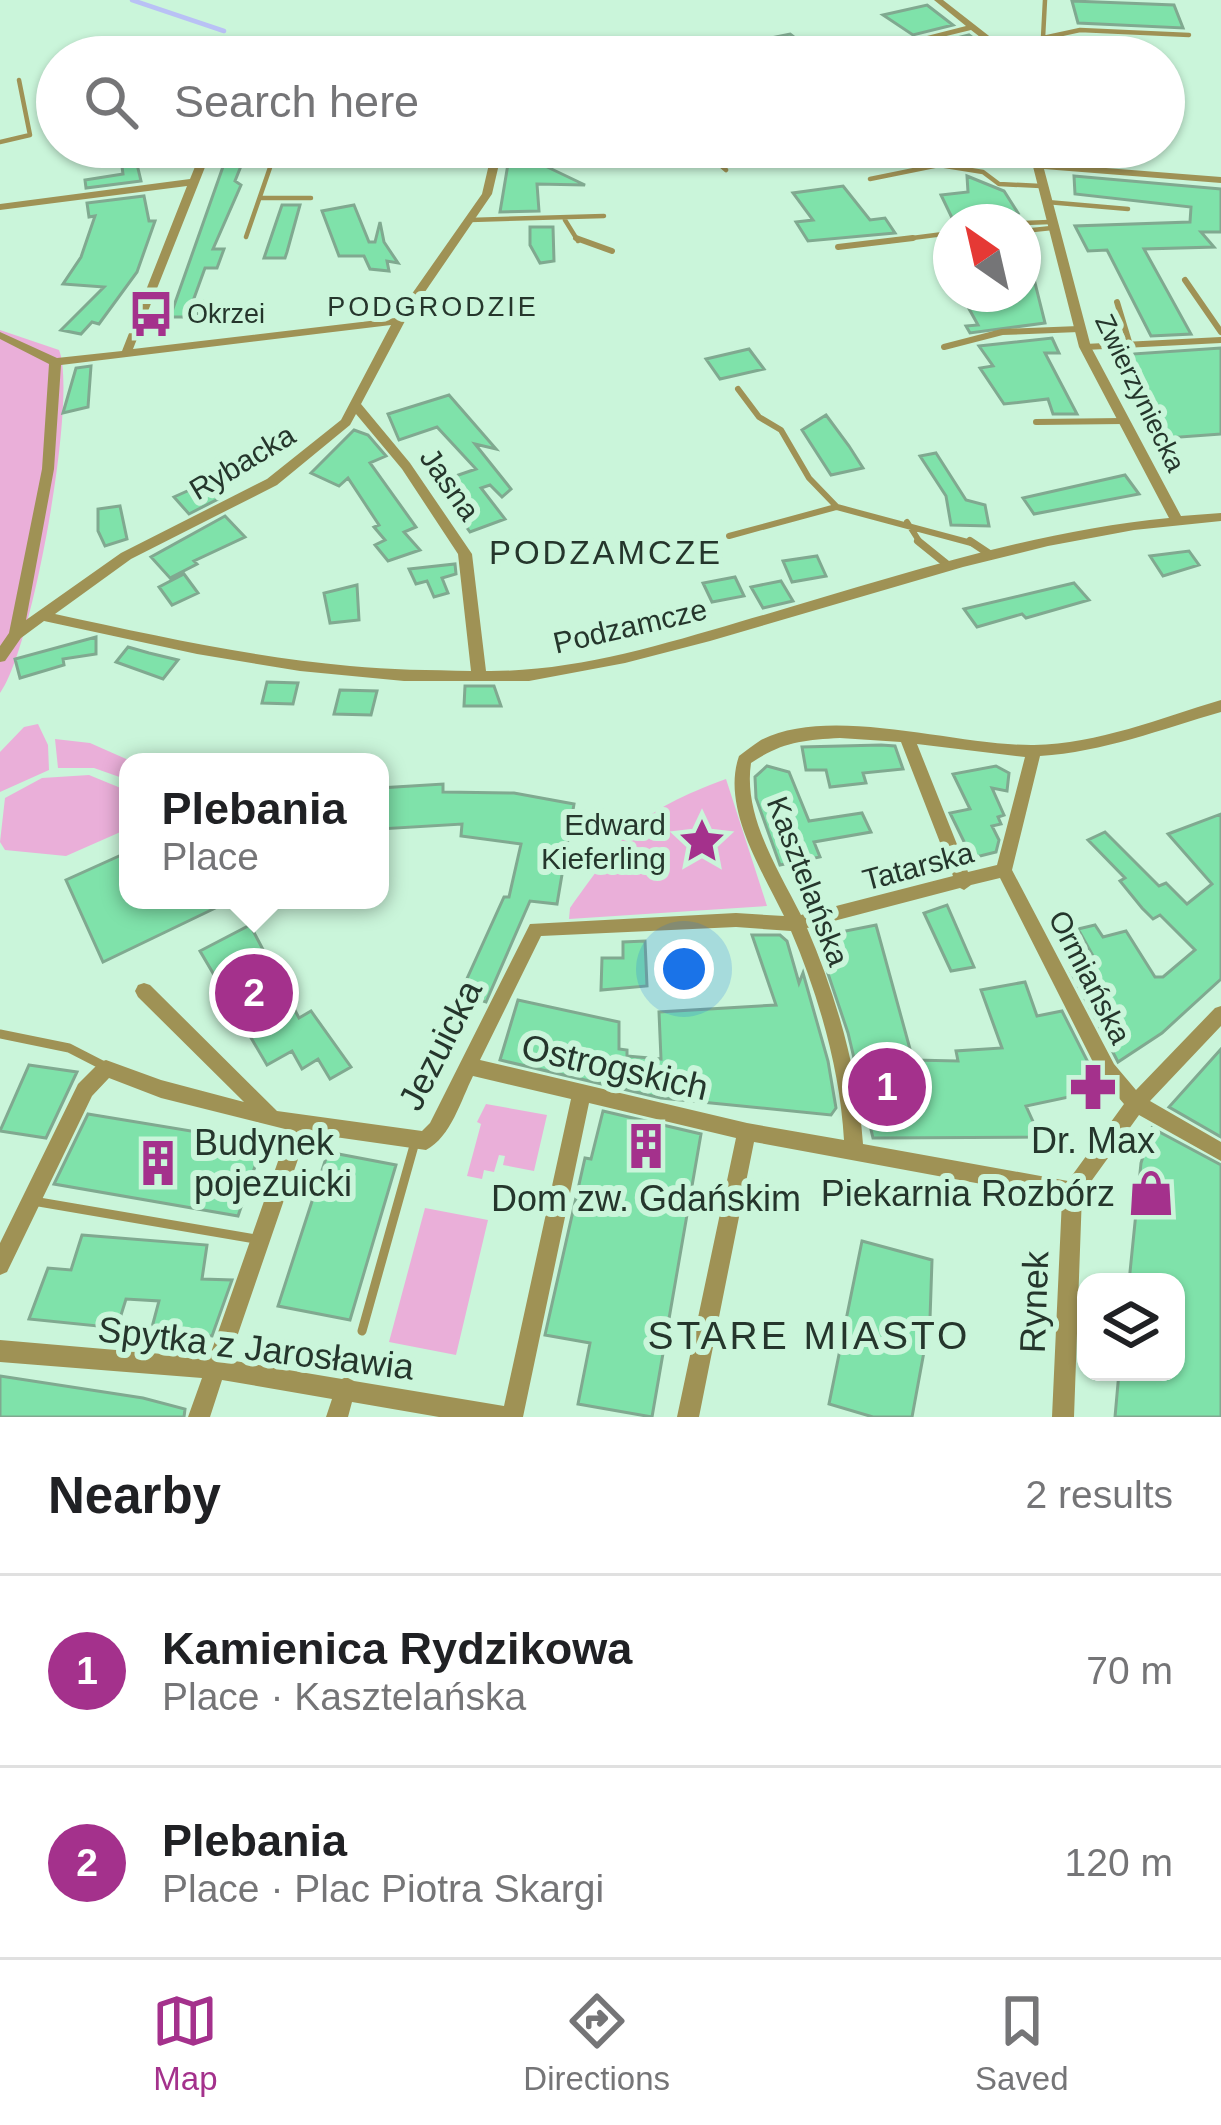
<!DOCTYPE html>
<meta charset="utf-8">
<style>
body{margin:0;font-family:Helvetica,sans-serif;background:#f6f6f6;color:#202124}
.controls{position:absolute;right:36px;bottom:36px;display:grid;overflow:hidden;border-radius:24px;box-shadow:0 3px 9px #0004}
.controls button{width:108px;height:108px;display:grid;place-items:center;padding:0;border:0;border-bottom:3px solid #e0e0e0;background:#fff;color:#202124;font:60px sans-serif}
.compass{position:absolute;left:933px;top:204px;width:108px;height:108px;border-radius:50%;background:#fff;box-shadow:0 3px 9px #0004;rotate:326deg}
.you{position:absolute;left:684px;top:969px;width:42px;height:42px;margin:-30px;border:9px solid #fff;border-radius:50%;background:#1a73e8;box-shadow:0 0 0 18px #1a73e833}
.badge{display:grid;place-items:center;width:78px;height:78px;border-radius:50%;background:#a4318c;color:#fff;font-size:39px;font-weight:700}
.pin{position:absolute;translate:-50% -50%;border:6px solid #fff;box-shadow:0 3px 12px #0006}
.popup{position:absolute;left:119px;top:753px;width:270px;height:156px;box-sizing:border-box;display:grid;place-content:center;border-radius:24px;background:#fff;filter:drop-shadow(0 3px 9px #0005);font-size:39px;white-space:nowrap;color:#757577}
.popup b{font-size:45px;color:#202124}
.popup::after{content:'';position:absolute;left:50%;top:100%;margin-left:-24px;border:24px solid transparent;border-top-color:#fff}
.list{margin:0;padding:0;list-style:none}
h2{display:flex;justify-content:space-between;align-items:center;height:156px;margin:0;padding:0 48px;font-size:51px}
h2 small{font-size:39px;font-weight:400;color:#757577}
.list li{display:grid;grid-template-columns:78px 1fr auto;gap:36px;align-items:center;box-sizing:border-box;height:192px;padding:0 48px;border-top:3px solid #e0e0e0}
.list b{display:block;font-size:45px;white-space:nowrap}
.list p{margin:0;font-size:39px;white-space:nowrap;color:#757577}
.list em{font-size:39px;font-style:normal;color:#757577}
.icon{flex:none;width:66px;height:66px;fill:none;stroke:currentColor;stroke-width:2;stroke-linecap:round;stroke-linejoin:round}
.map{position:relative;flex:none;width:1221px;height:1417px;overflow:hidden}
.search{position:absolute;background:#fff;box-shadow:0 3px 9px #0004;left:36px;right:36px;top:36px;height:132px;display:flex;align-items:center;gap:30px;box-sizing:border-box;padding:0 42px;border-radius:66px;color:#757577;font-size:45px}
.sheet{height:540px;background:#fff}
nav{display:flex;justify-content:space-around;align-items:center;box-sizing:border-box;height:168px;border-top:3px solid #e0e0e0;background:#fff;font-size:33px;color:#757577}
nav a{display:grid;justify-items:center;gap:6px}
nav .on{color:#a4318c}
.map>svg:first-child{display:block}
.green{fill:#eaafd9}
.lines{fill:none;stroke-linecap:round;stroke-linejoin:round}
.stream{stroke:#b9c1f5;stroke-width:4.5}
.building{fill:#7fe2aa;stroke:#80a990;stroke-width:3}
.service-far3{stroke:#9f9255;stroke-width:4.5}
.service-far2{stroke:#9f9255;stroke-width:6}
.service-far1{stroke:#9f9255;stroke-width:8}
.service{stroke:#9f9255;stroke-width:9}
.minor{fill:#9f9255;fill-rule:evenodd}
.labels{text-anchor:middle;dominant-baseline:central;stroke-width:12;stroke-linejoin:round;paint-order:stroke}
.far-neighbourhood-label{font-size:27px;letter-spacing:3px;fill:#25362c;stroke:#caf5da}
.far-poi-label{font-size:27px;fill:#25362c;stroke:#caf5da;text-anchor:start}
.far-street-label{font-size:27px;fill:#25362c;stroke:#caf5da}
.street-label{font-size:30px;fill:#25362c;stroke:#caf5da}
.poi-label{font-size:30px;fill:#25362c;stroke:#caf5da;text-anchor:end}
.neighbourhood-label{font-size:33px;letter-spacing:3px;fill:#25362c;stroke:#caf5da}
.near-street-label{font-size:36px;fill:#25362c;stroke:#caf5da}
.near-poi-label{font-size:36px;fill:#25362c;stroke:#caf5da}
.near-neighbourhood-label{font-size:39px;letter-spacing:3px;fill:#25362c;stroke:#caf5da}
</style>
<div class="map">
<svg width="1221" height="1417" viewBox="0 0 1221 1417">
<rect width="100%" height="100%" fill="#caf5da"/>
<path class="green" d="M0,330L59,350C78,396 32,651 0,693Z
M38,724L48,745L49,770L0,792V752L24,727Z
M55,739L90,743L133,762H128V780L94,768H58Z
M89,775L128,791L125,830L66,856L5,850L0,842L5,798L42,778Z
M726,779L767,906L569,919L570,908C625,832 636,812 726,779Z
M486,1104L547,1115L534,1171L503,1165L505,1156L499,1155L494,1172L484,1170L482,1179L467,1176L481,1124L477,1122Z
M425,1208L488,1220L456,1355L389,1342Z"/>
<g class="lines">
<path class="stream" d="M132,0L224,31"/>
</g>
<path class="building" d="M1072,1L1174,5L1183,28L1078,23Z
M927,5L953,25L913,35L883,15Z
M790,34L819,57H751L736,45Z
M969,35L999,57H972L967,47L945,53L933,44Z
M518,153L585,185L537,184L539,211L500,212L509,158Z
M135,156L141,181L86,188L85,180L123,174L121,159Z
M225,161H243L235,181L241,185L213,249H224L217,268H205L193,301H202L197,317H170Z
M967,176L1004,191L1018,213L954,222L941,195L968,192Z
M1074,176L1221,189V232H1201L1214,247L1144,249L1191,334L1151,336L1107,250L1088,251L1075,226L1190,222L1191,207L1075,194Z
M843,186L870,220L885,218L895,233L808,241L796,222L813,220L793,193Z
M144,196L149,221H155L137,272L99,324L92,322L81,334L61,330L104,287L63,284L81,257L95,216L89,217L87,203Z
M282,205H300L287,252L285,258H264Z
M354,205L369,242H375L380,222L384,242L398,263L387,261L389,271L370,269L364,256H339L322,211Z
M530,227H553L554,261L540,263L530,245Z
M1027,251L1045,323L970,333L966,326L978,325L968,307L1018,300L1016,294H1023Z
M1052,338L1059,353H1045L1077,414H1053L1048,399L1004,404L980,368L993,366L979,346Z
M1221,348V434L1167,438L1118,355Z
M749,349L764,369L720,379L706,359Z
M91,366L88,407L63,413L76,368Z
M449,395L496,449L475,444L511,489L502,497L490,485L481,488L505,519L470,532L435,483L476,469L437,427L399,440L388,414Z
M826,415L849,446L863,468L831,475L802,430Z
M354,430L368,435L386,456L370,463L416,527L404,532L420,550L388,561L375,545L385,540L374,527L379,525L348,478L339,486L311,473Z
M936,453L966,500L985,505L989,526L951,525L946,496L920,456Z
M1125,475L1139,494L1034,514L1023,498Z
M203,484L218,499L189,514L174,497Z
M120,506L127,539L105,546L98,531V509Z
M225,516L245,537L194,561L197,564L170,578L151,557Z
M1189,551L1199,565L1163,576L1150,556Z
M817,556L826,576L792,582L783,561Z
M455,564L456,574L442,578L448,593L434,597L427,581L416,584L409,569Z
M184,574L198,593L172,605L159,587Z
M735,577L744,596L712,602L703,583Z
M781,581L793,601L763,608L751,587Z
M1074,583L1089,600L1026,618L1022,614L977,627L964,609Z
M357,585L359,620L330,623L324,593Z
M96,637V654L63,659L64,665L20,678L15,659Z
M128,647L149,653L178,660L163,679L116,662Z
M267,682L298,683L293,704L262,703Z
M465,686H494L501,706H464Z
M340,690L377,691L371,715L334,714Z
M881,745L895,746L903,769L863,773L866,783L830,787L826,770H806L802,747Z
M767,766L789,772L809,821L862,813L871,832L814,842L820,857L780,865L756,798L755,777Z
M996,766L1009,773L1007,791L992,788L1004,815L998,817L1001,824L992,826L999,840L996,852L972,858L950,813L970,809L953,774Z
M443,784V792L514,793L574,804L557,904L530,901L486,1002L460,994L504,897H509L521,844L461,836L462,824L380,829V788Z
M1221,814V979L1162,1033L1118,1062L1070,970L1097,963L1078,929L1095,925L1103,937L1126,931L1155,977H1163L1195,950L1160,915L1153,919L1142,908L1120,881L1125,878L1088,840L1105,832L1159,886L1166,883L1187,904L1212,884L1168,834Z
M128,852V900H232L103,962L66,880Z
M947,905L974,967L951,971L924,913Z
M250,925L299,1018L311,1011L351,1067L330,1079L318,1059L302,1069L292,1051L267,1065L200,951Z
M876,925L913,1060L958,1061L956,1051L1002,1048L981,990L1025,982L1037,1016L1062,1011L1102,1090L1026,1106L1040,1137L873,1138L848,1033L817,941L820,936Z
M752,935H780L787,941L799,983L803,973L828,1061L836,1108L831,1115L661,1098L500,1060L518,1000L619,1022V1049L627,1050V1056L661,1059L659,1012L776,1005Z
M645,941L647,986L601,990L602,958H623V942Z
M1221,1049V1137L1169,1107Z
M29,1065L77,1072L46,1138L0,1131Z
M603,1111L701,1134L652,1417L578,1404L590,1343L545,1335L585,1158L591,1159Z
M88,1114L263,1143L238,1216L54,1184Z
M1152,1128L1221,1165V1417H1115L1119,1372H1176V1282H1129L1141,1163Z
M328,1152L396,1165L350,1320L278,1306Z
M82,1235L207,1245L202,1279L232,1280L212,1336L151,1331L159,1301L126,1299L117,1328L29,1319L48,1268L71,1270Z
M862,1241L932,1260L930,1319L912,1417H873L829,1404Z
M0,1376L143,1398L185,1409L184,1417H0Z"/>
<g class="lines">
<path class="service-far3" d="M1043,38L1080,30L1189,35
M916,41L940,57
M950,57L966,54
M1026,57L1043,38L1045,0
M0,142L30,135L19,80
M700,147L726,170
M206,152L274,156L246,237
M870,179L939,165L983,172L999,184L1041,186
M260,198H311
M1047,202L1128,209
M470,220L604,216
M565,220L578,241
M1023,223L1050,222
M1023,231L1052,228
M889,241L951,233"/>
<path class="service-far2" d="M576,238L612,251
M838,247L913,238
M1185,280L1221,332
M1117,302L1130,345
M944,347L1002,332L1079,329
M1085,347L1221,340
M738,389L759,417L781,430L809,478L837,507L975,544
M1036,422L1123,421
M907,522L921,544
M729,536L836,507"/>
<path class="service-far1" d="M918,541L949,566
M970,541L991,555"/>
<path class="service" d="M0,1034L69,1048L106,1067
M33,1201L261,1240
M362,1331L415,1142"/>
<path class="minor" d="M934,0H943L1016,57H1006L971,30L860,57H845L966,26Z
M203,147H213L133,349L395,318L482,194L493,147H503L492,194L405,321L361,404L410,463L472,554L486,671C571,672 658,646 739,622C880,582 1022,532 1169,518L1079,347L1028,147H1038L1042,163L1221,177V183L1044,169L1091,347L1181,516L1221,513V521L1134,530L1048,546L963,567L710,641L625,663L529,681H404L300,671L197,654L44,621L21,638L5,661L0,662V646L9,633L42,469L49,364L0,339V332L57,358L122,351L187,186L0,210V204L190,179ZM391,325L341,420L267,479L121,553L26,620L54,469L61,365ZM356,414L402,469L458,554L471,671C430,670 390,670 350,666C250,657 152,635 55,614L131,559L277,485L350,425Z
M1221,700V712C1162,729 1103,752 1040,756L1012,870L1114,1064L1136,1090L1215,1008L1221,1006V1026L1150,1101L1221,1142V1161L1139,1115L1082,1194L1074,1417H1052L1062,1199L754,1142L699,1417H677L736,1138L589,1103L523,1417H439L352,1402L348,1417H326L332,1399L222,1380L210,1417H188L202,1378L0,1362V1340L209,1358L289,1130L161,1098L109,1078L92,1096L7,1272L0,1275V1243L78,1084L100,1062L106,1060L161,1080L244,1102L138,997L135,991L138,985L144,983L150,985L277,1111L422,1131L430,1123L530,924L736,913L784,916C762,870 721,808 739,756C746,751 753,745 761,740C830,704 957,746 1034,745C1098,744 1160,718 1221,700ZM840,738L901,742L953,876L801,915C778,869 743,816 751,763C782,742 803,740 840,738ZM917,744L1025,757L997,865L968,872ZM1000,878L1100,1076L1124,1104L1068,1181L863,1144C858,1071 836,995 807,928L960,888L964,890L971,885ZM736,927L791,931C819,996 840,1070 844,1140L747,1123L480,1060L541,936ZM473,1076L571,1099L504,1406L354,1381L346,1377L342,1379L229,1360L307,1133L426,1150C451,1137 461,1100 473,1076Z"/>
</g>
<defs>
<symbol id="bus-bare" viewBox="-9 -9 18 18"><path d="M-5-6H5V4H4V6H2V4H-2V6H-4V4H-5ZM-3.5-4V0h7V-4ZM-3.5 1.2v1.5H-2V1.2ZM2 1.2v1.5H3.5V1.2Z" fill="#a4318c" stroke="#caf5da" stroke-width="2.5" paint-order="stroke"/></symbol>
<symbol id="sight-bare" viewBox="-9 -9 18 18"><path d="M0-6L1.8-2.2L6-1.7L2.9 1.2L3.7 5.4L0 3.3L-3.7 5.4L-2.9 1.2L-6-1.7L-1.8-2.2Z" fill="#a4318c" stroke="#caf5da" stroke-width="2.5" paint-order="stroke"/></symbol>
<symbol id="pharmacy-bare" viewBox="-9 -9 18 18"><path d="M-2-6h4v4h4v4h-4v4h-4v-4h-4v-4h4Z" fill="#a4318c" stroke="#caf5da" stroke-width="2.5" paint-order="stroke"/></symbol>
<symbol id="building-bare" viewBox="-9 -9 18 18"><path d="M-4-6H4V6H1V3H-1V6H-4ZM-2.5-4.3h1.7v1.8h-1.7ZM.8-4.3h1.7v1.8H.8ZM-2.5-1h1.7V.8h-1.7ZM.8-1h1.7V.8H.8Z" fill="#a4318c" stroke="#caf5da" stroke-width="2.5" paint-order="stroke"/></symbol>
<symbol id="shop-bare" viewBox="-9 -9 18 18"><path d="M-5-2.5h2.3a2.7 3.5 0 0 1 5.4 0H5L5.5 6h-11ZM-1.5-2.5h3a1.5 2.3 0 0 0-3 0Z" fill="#a4318c" stroke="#caf5da" stroke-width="2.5" paint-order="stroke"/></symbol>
</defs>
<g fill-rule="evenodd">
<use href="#bus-bare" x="118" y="281" width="66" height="66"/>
<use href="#sight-bare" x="669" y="808" width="66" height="66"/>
<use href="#pharmacy-bare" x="1060" y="1054" width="66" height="66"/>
<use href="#building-bare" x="613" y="1113" width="66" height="66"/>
<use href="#building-bare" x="125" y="1130" width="66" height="66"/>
<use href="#shop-bare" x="1118" y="1160" width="66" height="66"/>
</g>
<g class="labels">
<g class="far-neighbourhood-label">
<text x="433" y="307">PODGRODZIE</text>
</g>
<g class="far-poi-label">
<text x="187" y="314">Okrzei</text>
</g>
<g class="far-street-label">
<text transform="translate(1140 393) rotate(64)">Zwierzyniecka</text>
</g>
<g class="street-label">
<text transform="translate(242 462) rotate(-31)">Rybacka</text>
<text transform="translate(450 484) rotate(55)">Jasna</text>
<text transform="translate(630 626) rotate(-13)">Podzamcze</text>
<text transform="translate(918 866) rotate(-15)">Tatarska</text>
<text transform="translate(808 881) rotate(69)">Kasztelańska</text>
<text transform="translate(1090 977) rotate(63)">Ormiańska</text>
</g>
<g class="poi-label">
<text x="666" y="824">Edward<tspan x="666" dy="34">Kieferling</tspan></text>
</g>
<g class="neighbourhood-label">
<text x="606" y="552">PODZAMCZE</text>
</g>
<g class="near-street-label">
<text transform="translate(440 1045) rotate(-63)">Jezuicka</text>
<text transform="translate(615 1067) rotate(13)">Ostrogskich</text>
<text transform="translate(1034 1302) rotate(-88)">Rynek</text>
<text transform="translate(256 1348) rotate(7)">Spytka z Jarosławia</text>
</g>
<g class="near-poi-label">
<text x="1093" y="1140">Dr. Max</text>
<text x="194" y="1142" text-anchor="start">Budynek<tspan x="194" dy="41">pojezuicki</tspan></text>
<text x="1115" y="1193" text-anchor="end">Piekarnia Rozbórz</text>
<text x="646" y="1198">Dom zw. Gdańskim</text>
</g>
<g class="near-neighbourhood-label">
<text x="809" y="1335">STARE MIASTO</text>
</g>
</g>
</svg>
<div class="controls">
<button><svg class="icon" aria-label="layers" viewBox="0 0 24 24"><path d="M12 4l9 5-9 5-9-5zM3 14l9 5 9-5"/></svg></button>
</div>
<svg class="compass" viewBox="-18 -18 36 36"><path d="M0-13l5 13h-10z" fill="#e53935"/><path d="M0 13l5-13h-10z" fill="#757577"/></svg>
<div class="you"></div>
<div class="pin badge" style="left:887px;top:1087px">1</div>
<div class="pin badge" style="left:254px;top:993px">2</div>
<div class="popup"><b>Plebania</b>Place</div>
<div class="search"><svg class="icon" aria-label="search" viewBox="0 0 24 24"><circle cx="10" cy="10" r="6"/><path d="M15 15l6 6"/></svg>Search here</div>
</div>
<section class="sheet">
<h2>Nearby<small>2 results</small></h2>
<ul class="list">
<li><span class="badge">1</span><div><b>Kamienica Rydzikowa</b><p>Place · Kasztelańska</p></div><em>70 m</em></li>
<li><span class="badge">2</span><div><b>Plebania</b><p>Place · Plac Piotra Skargi</p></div><em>120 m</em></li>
</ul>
</section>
<nav>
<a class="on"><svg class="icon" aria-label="map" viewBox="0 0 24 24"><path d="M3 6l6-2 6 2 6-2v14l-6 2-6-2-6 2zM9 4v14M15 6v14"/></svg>Map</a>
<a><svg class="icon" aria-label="directions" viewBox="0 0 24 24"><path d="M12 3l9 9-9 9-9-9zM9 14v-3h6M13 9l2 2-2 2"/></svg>Directions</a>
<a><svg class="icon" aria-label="saved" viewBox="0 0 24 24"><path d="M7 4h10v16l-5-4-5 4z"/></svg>Saved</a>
</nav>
